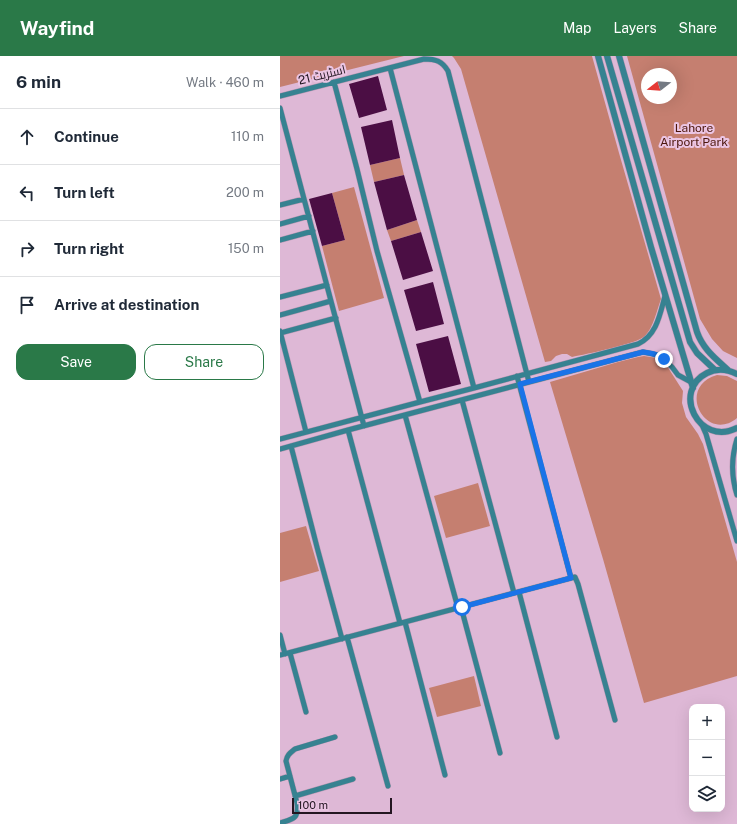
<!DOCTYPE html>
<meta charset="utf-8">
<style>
body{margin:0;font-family:"Public Sans",Cairo,sans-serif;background:#f2f2f3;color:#1f2937}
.controls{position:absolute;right:12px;bottom:12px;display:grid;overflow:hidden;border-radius:8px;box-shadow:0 4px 16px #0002}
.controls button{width:36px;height:36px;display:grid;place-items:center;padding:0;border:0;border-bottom:1px solid #e0e1e3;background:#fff;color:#1f2937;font:20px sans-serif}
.compass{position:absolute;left:361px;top:12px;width:36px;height:36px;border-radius:50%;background:#fff;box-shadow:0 4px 16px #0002;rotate:253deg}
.scale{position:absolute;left:12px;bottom:10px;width:100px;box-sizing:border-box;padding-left:4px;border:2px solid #231621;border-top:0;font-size:11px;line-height:14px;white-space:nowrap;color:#231621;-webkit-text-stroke:3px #ebc5e3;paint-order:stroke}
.stop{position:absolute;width:12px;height:12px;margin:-9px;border:3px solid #1a73e8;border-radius:50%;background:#fff}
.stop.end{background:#1a73e8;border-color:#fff;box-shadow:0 1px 4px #0008}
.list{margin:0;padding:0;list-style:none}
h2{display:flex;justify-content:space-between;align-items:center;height:52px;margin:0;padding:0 16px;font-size:17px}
h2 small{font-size:13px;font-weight:400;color:#747a83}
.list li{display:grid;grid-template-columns:26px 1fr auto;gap:12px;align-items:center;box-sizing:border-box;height:56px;padding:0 16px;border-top:1px solid #e0e1e3}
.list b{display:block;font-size:15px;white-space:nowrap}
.list em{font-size:13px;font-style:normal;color:#747a83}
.actions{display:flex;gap:8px;padding:12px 16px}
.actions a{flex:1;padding:9px 0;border:1px solid #2a7948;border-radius:12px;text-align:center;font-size:14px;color:#2a7948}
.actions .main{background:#2a7948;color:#fff}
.icon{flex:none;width:22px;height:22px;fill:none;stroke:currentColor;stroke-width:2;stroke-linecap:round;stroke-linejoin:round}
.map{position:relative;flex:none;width:457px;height:768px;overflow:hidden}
header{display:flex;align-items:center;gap:24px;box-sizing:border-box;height:56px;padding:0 20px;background:#2a7948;color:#fff}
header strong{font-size:19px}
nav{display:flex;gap:22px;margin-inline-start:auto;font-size:14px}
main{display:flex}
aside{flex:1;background:#fff}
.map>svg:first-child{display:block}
.green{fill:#c57f70;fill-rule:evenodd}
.building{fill:#4b0e44}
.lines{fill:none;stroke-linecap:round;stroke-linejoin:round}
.minor-casing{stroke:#b998b2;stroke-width:6}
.tertiary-casing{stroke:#b998b2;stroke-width:7}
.minor{stroke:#368291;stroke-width:5}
.tertiary{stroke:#368291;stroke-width:6}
.route{stroke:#1a73e8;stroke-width:5}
.labels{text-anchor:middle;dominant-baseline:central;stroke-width:4;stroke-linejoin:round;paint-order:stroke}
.street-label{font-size:12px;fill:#231621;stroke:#ebc5e3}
.park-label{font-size:12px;fill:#4b150a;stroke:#ebc5e3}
</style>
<header>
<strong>Wayfind</strong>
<nav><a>Map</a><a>Layers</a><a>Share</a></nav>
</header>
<main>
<aside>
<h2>6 min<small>Walk · 460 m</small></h2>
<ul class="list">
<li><svg class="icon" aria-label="ahead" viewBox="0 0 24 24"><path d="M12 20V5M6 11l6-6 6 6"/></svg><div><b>Continue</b></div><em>110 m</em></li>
<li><svg class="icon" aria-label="left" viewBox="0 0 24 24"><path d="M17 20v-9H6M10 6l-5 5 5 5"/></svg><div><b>Turn left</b></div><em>200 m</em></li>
<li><svg class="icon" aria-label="right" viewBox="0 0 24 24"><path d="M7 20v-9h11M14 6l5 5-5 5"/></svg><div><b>Turn right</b></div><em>150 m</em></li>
<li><svg class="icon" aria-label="arrive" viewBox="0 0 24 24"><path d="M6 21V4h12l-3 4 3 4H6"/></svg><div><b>Arrive at destination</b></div></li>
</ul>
<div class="actions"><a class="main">Save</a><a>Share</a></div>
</aside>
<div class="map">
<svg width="457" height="768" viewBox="0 0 457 768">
<rect width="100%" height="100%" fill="#deb8d6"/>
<path class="green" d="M0,0H124L0,31Z
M172,0H312L339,97L381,243C377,254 373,272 365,280C357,288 306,298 292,301L287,298H282L276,300L271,305L265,306L181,13L174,2Z
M347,0H457V302L443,295L432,283L420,263ZM367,18H391V42H367Z
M120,102L124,119L94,126L90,109Z
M74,131L104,242L59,255L42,190L65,184L52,137Z
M137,164L141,176L111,185L107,174Z
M364,300L377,302L387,310L403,335L402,347L406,361L418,378L423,388L457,506V620L364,647L323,503L270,326L338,306L358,301Z
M437,319L447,320L457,325V362C426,388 395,331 437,319Z
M198,427L210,470L166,482L154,440Z
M26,470L39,515L0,526V477Z
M194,620L201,650L157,661L149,632Z"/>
<path class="building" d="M98,20L107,54L79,62L69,28Z
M112,64L120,102L90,109L81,71Z
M124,119L137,164L107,174L94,126Z
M52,137L65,184L42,190L29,143Z
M141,176L153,215L123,224L111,185Z
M153,226L164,268L136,275L124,234Z
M168,280L181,328L149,336L136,288Z"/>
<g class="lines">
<defs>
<path id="minor" d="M110,12L194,332
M54,26L77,113L97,195L140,346
M0,40L144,3C156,3 162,5 168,15L249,326
M0,52L84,370
M0,149L24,143
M0,168L29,160
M0,184L33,175
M0,241L47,229
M0,259L51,245
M0,275L26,376
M0,277L56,262
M182,344L234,537
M125,359L178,552
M422,369L426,378L457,485
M68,374L120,567
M0,383L140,346L194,332L358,288C377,279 380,258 385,240
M457,383C451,402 451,420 457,439
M11,390L38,495L62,583
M0,393L68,374L363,296L373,298L380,300L392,311L398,319L411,326
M291,522L295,521L298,528L335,664
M239,536L277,681
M181,551L220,697
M125,566L165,719
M0,579L5,598
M67,581L108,730
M10,597L26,656
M0,599L291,522L237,320
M0,723L10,720
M15,740L73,723
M0,767C13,763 19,763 17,747L6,705C7,699 10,697 15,693L55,681"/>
<path id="tertiary" d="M318,0L371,191L413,332
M327,0L410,286L417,297L435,314
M339,0L417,276C423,293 435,302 448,314
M457,318C447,313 437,312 427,317C391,335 419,391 457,372"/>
</defs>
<use href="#minor" class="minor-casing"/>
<use href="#tertiary" class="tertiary-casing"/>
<use href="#minor" class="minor"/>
<use href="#tertiary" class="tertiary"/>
</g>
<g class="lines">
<path class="route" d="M182,551L291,522L240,328L363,296C371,297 378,298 384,303"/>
</g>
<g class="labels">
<g class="street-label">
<text transform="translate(42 19) rotate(-14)">اسٹریٹ 21</text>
</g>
<g class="park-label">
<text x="414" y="72">Lahore<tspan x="414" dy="14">Airport Park</tspan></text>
</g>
</g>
</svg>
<div class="controls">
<button>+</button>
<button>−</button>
<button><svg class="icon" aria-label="layers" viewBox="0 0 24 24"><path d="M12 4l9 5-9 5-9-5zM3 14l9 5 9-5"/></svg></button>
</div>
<svg class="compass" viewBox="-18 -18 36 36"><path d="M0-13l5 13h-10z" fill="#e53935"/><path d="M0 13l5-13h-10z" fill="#747a83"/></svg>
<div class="scale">100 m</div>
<div class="stop" style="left:182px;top:551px"></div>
<div class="stop end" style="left:384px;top:303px"></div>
</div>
</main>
